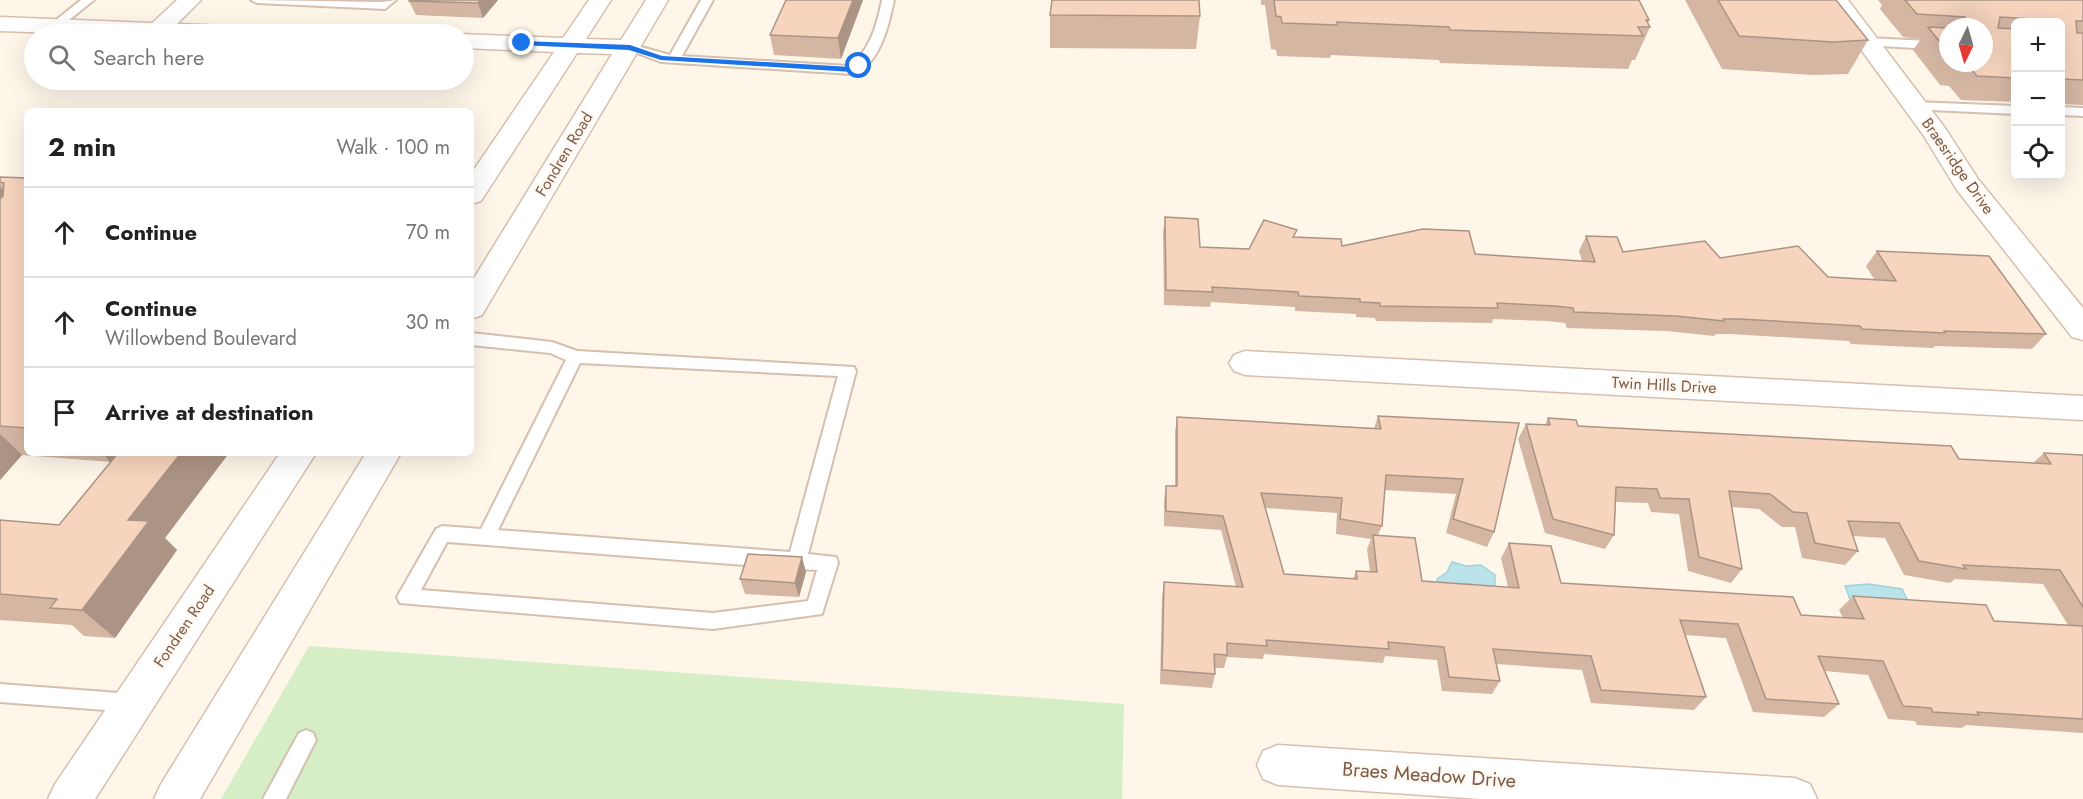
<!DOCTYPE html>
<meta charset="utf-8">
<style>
body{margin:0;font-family:Jost,sans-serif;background:#f2f2f2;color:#222}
.controls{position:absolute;right:18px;top:18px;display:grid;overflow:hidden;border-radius:9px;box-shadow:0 6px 24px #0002}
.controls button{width:54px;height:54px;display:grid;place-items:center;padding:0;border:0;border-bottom:2px solid #e0e0e0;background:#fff;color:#222;font:30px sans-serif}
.compass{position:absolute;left:1939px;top:18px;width:54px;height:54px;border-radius:50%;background:#fff;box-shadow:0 6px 24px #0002;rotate:185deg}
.stop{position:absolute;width:18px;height:18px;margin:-14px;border:4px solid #1a73e8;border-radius:50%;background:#fff}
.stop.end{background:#1a73e8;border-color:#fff;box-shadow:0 2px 6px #0008}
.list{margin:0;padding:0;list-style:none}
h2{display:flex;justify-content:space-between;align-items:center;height:78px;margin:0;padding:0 24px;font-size:26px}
h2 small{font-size:20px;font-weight:400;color:#767676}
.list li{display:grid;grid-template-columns:39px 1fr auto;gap:18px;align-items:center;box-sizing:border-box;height:90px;padding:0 24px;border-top:2px solid #e0e0e0}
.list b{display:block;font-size:22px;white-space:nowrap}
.list p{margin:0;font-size:20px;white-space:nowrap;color:#767676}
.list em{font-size:20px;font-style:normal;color:#767676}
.icon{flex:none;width:33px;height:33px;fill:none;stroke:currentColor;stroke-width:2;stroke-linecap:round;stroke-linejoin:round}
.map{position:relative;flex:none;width:2083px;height:799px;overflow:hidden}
.search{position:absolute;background:#fff;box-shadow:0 6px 24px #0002;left:24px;top:24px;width:450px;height:66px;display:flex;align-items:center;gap:15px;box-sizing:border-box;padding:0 21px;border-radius:33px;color:#767676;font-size:22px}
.panel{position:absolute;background:#fff;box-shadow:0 6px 24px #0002;left:24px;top:108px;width:450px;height:348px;border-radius:9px}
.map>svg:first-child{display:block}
.green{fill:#d6eec5}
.water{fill:#bae4ea;stroke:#9fd4dd;stroke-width:1.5}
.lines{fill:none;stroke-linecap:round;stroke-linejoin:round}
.lane-casing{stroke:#d5bfaf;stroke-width:4}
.street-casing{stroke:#d5bfaf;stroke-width:3}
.secondary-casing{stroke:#d8bfac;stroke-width:3}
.lane{fill:#fff;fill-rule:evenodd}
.street{fill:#fff;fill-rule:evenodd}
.secondary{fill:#fff;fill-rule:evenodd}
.wall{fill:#d4b6a3;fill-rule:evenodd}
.shaded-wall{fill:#ac9485}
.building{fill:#f6d4be;stroke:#ac9485;stroke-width:1.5}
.route{fill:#1a73e8}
.labels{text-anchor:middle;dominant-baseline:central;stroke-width:5;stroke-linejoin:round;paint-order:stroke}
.street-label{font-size:16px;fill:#7c5b49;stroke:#fff9f1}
.near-street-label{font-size:20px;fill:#7c5b49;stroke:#fff9f1}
</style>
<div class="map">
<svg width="2083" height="799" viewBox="0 0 2083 799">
<rect width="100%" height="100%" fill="#fef6e9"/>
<path class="green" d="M309,646L1124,704L1122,799H221Z"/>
<path class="water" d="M1452,562L1466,566L1481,565L1495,575V585L1489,588L1472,584H1438L1437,579L1447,572Z
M1868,584L1902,589L1911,607L1851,602L1845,586Z"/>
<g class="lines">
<defs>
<path id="lane" d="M81,0H94L59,28H51V24Z
M251,0L382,2L396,0L385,9L257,3Z
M701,0H713L682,56L849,66C870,51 877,25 882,0H894C889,24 880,66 852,74L661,62L624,48L630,44L670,55Z
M1868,38L1948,42V50L1864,45L1862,42Z
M1914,102L2016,106V114L1910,109L1908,106Z
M2060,107L2083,108V116L2060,115Z
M471,333L552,342L577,351L854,367L856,371L808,554L836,557L838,563L822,614L713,629L400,603L397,597L436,529L442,526L481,529L566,360L550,353L471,345ZM580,363L838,376L790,552L498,530ZM447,542L797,569L817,570L808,601L713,613L421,590Z
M0,684L132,694L139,696L142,703L139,710L132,712L0,702Z
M306,730L313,733L316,740L286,799H263L299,733Z"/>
<path id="street" d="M177,0H201L167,34H148L145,31L149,26Z
M1245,351L2083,396V420L1245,375L1234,371L1229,363L1234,355Z
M1278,745L1795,778L1810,784L1817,799H1480L1278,785L1263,779L1257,765L1263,751Z"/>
<path id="secondary" d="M589,0H611L586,39L621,40L646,0H668L482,315L471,319V283L612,54L577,53L481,201L471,204V174L554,52L464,48L462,34L563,38Z
M1825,0H1848L1945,128L1978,179L2083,308V340L2072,337L1957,190L1924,136Z
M0,17L252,27L260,29L264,34H88L0,31Z
M280,453H316L95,799H48L55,784Z
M366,453H401L200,799H154L161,784Z"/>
</defs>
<use href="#lane" class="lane-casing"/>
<use href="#street" class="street-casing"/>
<use href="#secondary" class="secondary-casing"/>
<use href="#lane" class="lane"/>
<use href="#street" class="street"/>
<use href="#secondary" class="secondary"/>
</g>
<path class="wall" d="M498,0L483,18L416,15L409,1Z
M786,0H863L841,59L774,55L770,35Z
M1261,0H1639L1649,20L1648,24L1650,27L1635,60H1632L1628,69L1440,63L1439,60L1331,55L1330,58L1277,56L1276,50L1271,49L1265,5H1261Z
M1685,0H1836L1868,40L1848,74L1814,75L1722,69Z
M1878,0H2083V105L2061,104V22H2016V102L1961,100L1949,86L1940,85L1913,50L1921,39L1903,37L1880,9L1882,5ZM1948,27H1984V63H1948Z
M1050,15L1200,16L1196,49L1050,48Z
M0,177L27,178V453H229L165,538L177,550L115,638L84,636L72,625L0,620V520L59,525L111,462L22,455L0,480Z
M1165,217L1200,247L1249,249L1295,237L1342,246L1582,261L1579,251L1586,236L1623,252L1720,258L1828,277L1874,279L1866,266L1877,251L2046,334L2032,349L1935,346L1933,348L1851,344L1849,341L1730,334H1716L1714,336L1667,331L1567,328L1565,323L1548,321L1493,319L1492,323L1376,321L1375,318L1356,317V314L1295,311V307L1211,302L1210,307L1164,305L1163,232Z
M1378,416L1519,423L1494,532L1487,547L1446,533L1456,494L1384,490L1382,526L1378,535L1422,581L1508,587L1501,558L1509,543L1561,583L1801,615L1843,618L1839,610L1853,596L1994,621L2068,625L2043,584L1955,579L1950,583L1904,575L1885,538L1853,536L1858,551L1845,565L1802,558L1795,527H1782L1759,509L1732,507L1742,569L1731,583L1688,571L1679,514L1651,512L1648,503L1616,502L1614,535L1605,549L1545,533L1518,439L1526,424L1545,425L1548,418L1578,426L1959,459L2033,463L2044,453L2083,455V733L1966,725L1962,728L1917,725L1915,721L1888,719L1868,675L1825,671L1839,704L1824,717L1753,712L1726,638L1685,635L1706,697L1694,710L1591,703L1582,670L1496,664L1500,681L1492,694L1442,691L1437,660L1385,656L1383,663L1264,654L1263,659L1227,657L1224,668H1215V674L1212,688L1160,684L1162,596L1164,582L1236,587L1221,530L1164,526V500L1166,486H1175V432L1177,417L1374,428ZM1265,508L1337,513L1336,534L1371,539L1367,549L1370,572L1356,571L1353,579L1284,574Z
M806,572L799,597L745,594L740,579Z"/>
<path class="shaded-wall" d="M480,0H498L483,18L478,3Z
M853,0H863L841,59L838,38Z
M0,186L7,195L0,231Z
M0,434L22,455L0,480Z
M102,453H119L111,463Z
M181,453H229L165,538L177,550L115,638L82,610L128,520Z
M802,557L806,572L799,597L795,583Z"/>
<path class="building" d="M410,0H480L478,3L409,1Z
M786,0H853L838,38L770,35Z
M1052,0H1199L1200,16L1050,15Z
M1274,0H1639L1649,20H1646L1650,27H1638L1643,36L1450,30L1449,27L1337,22V25L1282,23L1281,17L1276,16Z
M1718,0H1836L1868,40L1833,42L1739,36Z
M1905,0H2083V21H2076L2077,33H2083V80L2061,79V22H2034V19L2000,17L1998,28L2016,29V78L1977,76L1966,63H1984V27H1964L1965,17L1917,14Z
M1928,27L1948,28V52Z
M0,177L27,178V428L0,426V199L3,196L4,183L0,182Z
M1165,217L1198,219L1200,247L1249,249L1264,220L1297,230L1293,237L1341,239L1342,246L1423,229L1469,231L1475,254L1595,262L1586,236L1617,237L1623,252L1705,241L1720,258L1798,246L1828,277L1896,281L1877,251L1989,256L2046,334L1944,331L1945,333L1862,329L1860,326L1740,319H1723L1724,321L1676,316L1574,312L1573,308L1555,306L1497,303L1498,308L1380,306V303L1360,302V299L1299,296L1298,292L1212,287L1213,292L1166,290Z
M1378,416L1519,423L1494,532L1453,519L1463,479L1386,475L1382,526L1340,519L1342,498L1261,493L1284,574L1357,579L1356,571L1377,572L1373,535L1415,538L1422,581L1519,588L1509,543L1551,546L1561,583L1793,597L1801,615L1864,619L1853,596L1986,605L1994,621L2083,626V719L1977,712L1979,715L1933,712L1931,708L1903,706L1883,661L1818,656L1839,704L1766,699L1738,624L1680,620L1706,697L1601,690L1591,656L1493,649L1500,681L1449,677L1444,647L1388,642L1389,649L1266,640L1267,646L1227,643V655L1214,654L1215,674L1162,670L1164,582L1243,587L1223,516L1166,511V486H1177V417L1381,429Z
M1548,418L1576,420L1578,426L1951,446L1959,459L2051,464L2044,453L2083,455V607L2060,570L1963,565L1966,569L1919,561L1899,523L1848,521L1858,551L1815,543L1807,513L1793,512L1770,494L1729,491L1742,569L1699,557L1689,499L1660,498L1657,489L1616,487L1614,535L1553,519L1526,424L1550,425Z
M118,453H181L128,520L149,521L82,610L50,608L57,599L0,594V520L59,525Z
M748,554L802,557L795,583L740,579Z"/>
<path class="route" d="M522,41L630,45L662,56L851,67L859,63L863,66L852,72L661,60L629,50L520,45Z"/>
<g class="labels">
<g class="street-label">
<text transform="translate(564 154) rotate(-59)">Fondren Road</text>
<text transform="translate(1958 166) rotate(55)">Braesridge Drive</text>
<text transform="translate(1664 385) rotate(3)">Twin Hills Drive</text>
<text transform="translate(184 626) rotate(-56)">Fondren Road</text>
</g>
<g class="near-street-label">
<text transform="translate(1429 775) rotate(4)">Braes Meadow Drive</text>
</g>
</g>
</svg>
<div class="controls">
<button>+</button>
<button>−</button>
<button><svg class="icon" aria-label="locate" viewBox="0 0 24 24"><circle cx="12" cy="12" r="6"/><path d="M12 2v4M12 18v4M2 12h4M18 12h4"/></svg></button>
</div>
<svg class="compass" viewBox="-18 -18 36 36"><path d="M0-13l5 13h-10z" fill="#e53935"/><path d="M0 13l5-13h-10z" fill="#767676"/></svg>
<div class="stop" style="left:859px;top:66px"></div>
<div class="stop end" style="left:522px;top:43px"></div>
<div class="search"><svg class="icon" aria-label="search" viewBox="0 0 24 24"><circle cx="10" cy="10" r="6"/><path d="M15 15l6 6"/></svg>Search here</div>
<section class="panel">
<h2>2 min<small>Walk · 100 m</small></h2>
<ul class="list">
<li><svg class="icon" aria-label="ahead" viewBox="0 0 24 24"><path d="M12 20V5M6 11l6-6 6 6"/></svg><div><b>Continue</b></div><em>70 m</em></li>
<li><svg class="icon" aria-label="ahead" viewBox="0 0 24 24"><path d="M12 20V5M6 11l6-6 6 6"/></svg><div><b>Continue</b><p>Willowbend Boulevard</p></div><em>30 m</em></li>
<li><svg class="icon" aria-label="arrive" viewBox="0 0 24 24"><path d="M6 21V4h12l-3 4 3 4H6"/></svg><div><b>Arrive at destination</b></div></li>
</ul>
</section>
</div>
